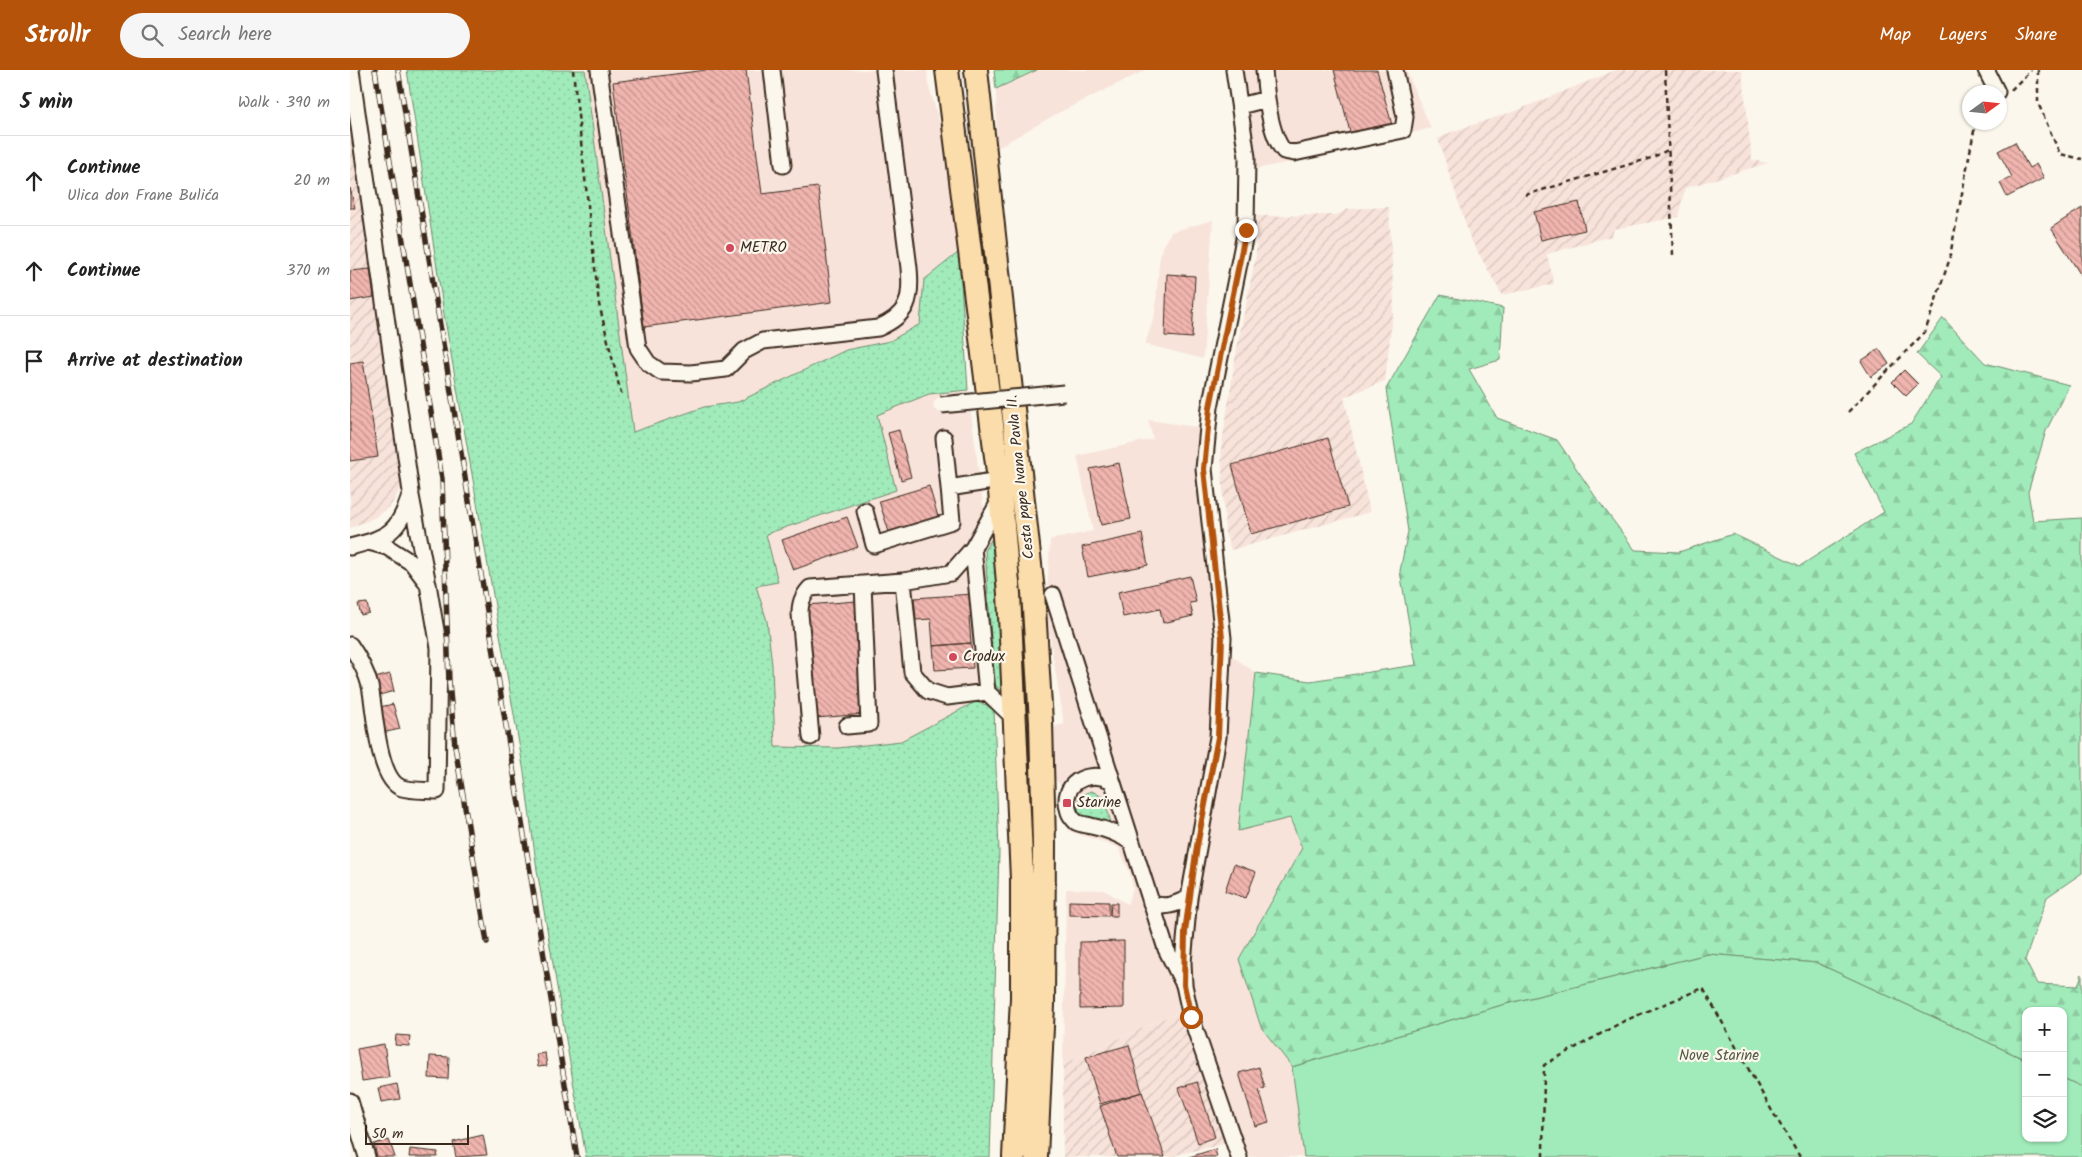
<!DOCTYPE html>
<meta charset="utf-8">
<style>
body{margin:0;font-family:Kalam,sans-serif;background:#f6f6f6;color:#222}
.controls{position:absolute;right:15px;bottom:15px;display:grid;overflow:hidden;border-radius:10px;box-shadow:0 1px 4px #0004}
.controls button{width:45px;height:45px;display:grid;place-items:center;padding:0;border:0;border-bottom:1px solid #e0e0e0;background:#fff;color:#222;font:25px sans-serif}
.compass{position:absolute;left:1612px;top:15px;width:45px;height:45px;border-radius:50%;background:#fff;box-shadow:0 1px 4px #0004;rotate:75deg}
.scale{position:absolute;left:15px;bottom:12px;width:104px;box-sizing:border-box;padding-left:5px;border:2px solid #3b2a1e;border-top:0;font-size:14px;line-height:18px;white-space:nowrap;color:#3b2a1e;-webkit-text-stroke:4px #fbf7ec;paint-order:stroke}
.stop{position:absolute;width:15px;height:15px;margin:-11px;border:4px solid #b45309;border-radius:50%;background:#fff}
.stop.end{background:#b45309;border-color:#fff;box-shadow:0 1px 5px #0008}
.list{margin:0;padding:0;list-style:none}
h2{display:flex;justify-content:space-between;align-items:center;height:65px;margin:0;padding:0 20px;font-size:21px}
h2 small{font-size:16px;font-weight:400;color:#767676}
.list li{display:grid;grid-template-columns:32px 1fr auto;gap:15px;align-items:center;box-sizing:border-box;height:90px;padding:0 20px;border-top:1px solid #e0e0e0}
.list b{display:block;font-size:19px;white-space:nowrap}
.list p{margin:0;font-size:16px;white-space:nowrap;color:#767676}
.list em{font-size:16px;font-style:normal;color:#767676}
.icon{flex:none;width:28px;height:28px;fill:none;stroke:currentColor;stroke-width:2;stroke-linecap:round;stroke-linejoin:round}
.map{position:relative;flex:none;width:1732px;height:1087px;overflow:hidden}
header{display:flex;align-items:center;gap:30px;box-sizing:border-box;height:70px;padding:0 25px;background:#b45309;color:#fff}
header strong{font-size:24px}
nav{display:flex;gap:28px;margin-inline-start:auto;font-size:18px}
.search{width:350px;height:45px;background:#f6f6f6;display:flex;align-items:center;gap:12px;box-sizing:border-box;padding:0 18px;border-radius:28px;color:#767676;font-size:19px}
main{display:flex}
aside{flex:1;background:#fff}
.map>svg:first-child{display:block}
.built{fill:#f8e3da}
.industrial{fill:url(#industrial-furrows)}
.grass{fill:url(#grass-dots);stroke:#6e8a6c}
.forest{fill:url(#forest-firs);stroke:#6e8a6c}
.park{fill:#a1ebba;stroke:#6e8a6c}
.building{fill:url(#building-back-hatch);stroke:#3b2a1e}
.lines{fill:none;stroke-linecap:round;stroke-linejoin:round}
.minor-casing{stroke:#3b2a1e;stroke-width:19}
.highway-casing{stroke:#3b2a1e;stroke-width:26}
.path{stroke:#3b2a1e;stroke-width:2.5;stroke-dasharray:5 4;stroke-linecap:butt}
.minor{stroke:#fbf7ec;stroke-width:15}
.highway{stroke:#fbddab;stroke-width:22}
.rail-casing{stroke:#3b2a1e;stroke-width:5.5}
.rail{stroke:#fbf7ec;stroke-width:4;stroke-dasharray:11;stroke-linecap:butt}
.minor-bridge-casing{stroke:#3b2a1e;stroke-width:19;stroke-linecap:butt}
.minor-bridge{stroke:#fbf7ec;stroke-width:15}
.route{stroke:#b45309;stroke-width:6}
.poi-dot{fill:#d1495b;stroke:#fbf7ec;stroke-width:2}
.labels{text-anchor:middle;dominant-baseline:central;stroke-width:4.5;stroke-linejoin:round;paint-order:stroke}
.poi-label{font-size:15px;fill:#3b2a1e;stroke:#fbf7ec;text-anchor:start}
.street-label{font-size:15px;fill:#3b2a1e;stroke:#fbf7ec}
.park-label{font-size:15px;fill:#545a45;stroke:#fbf7ec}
</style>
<header>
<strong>Strollr</strong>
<div class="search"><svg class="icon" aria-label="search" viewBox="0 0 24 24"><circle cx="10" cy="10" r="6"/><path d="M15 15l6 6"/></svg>Search here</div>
<nav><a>Map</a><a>Layers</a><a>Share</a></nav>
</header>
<main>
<aside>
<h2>5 min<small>Walk · 390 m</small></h2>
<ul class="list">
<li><svg class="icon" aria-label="ahead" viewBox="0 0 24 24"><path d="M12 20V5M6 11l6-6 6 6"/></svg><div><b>Continue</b><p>Ulica don Frane Bulića</p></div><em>20 m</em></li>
<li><svg class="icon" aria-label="ahead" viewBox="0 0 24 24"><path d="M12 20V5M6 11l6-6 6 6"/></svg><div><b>Continue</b></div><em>370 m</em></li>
<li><svg class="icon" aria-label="arrive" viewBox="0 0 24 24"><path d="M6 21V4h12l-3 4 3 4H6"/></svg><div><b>Arrive at destination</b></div></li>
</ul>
</aside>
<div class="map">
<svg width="1732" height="1087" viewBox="0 0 1732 1087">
<defs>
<pattern id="industrial-furrows" width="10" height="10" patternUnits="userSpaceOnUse" patternTransform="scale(1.25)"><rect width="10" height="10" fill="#f8e3da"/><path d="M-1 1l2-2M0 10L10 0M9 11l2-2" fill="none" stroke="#d6c3bb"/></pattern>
<pattern id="grass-dots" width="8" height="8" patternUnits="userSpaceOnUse" patternTransform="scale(1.25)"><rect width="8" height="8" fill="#a1ebba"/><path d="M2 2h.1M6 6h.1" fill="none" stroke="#8cca9f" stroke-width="1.8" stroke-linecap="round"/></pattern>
<pattern id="forest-firs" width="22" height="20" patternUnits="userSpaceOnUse" patternTransform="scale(1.25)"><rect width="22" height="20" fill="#a1ebba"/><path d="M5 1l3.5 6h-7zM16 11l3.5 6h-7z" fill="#8cca9f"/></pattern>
<pattern id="building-back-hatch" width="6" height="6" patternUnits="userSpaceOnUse" patternTransform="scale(1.25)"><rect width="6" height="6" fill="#f1b5af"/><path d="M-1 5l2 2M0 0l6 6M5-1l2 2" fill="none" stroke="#c4938e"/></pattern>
</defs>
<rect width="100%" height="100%" fill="#fbf7ec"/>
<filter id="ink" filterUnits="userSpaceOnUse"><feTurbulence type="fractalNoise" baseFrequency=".02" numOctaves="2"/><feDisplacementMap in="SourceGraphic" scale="10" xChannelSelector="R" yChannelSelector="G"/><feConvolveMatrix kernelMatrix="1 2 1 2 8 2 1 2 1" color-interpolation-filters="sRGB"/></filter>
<g filter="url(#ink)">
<path class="built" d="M235,0H577L578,14L592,60L609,182L574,210L571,254L540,271L496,280L388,333L354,337L282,362Z
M687,0H796L706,44L647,78L646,19Z
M891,0H1056L1081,58L982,84L905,99Z
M863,150L853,289L795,274L805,244L809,193L812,177L821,162Z
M618,320L633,434L644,469L654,619L644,640L637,635L625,632L551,671L488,678L424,677L422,595L406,516L428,512L416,464L546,420L526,345L579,324Z
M798,350L853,358L849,389L852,455L865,574L906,603L888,761L941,747L953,778L889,889L911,957L942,997L954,1087H897L843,935L713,994L716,819L754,820L777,834L783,819L780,803L768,777L719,761L711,741L713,718L701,705L700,658L714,654L696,544L700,470L743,461L727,386L803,369Z"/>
<path class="industrial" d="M0,0L61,399L42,434L24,448L0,458Z
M1266,0H1392L1402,90L1418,93L1335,118L1328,147L1264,159L1262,166L1197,184L1204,214L1152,225L1120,168L1088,69L1101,62L1168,40Z
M1039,137L1044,233L1035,311L994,327L1020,442L881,480L875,463L871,379L887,277L906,185L907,146L986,145L998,139Z
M843,935L891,1070L826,1085V1087H713V994Z"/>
<path class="grass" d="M57,0H235L283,362L354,337L388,332L496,280L540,271L570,254L574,210L609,182L618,320L579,324L527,345L546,420L416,464L428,512L406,516L417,551L422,595L425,677L488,678L551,671L625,632L637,635L644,640L649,782L640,1087H236L187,800L174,702L94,244Z
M641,470L644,475L654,619L650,621L644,613L635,479Z
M742,721L754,728L761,753L739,751L731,747C725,733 726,725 742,721Z"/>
<path class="forest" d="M644,0H687L646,19Z
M1090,225L1153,238L1150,290L1119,299L1147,348L1207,370L1247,429L1285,480L1329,482L1383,464L1450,496L1534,442L1504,383L1561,354L1591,307L1567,284L1593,248L1635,293L1719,315L1696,361L1678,422L1683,451L1732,448V803L1697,827L1675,890L1687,914L1728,916L1732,904V1017L1713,1008V941H1676V990L1467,893L1358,884L1152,935L942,997L911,957L889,889L952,778L940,748L888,761L906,603L960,611L1066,595L1050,501L1058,461L1036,319Z"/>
<path class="park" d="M1358,884L1467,893L1676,990V1068H1713V1008L1732,1017V1087H954L942,997L1152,935Z"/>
<path class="building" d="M356,0H396L412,124L468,117L482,232L294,257L263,12Z
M984,0H1027L1042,55L1001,66Z
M1665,72L1679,98L1686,94L1694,108L1657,127L1650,113L1662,107L1648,81Z
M0,118L5,138H0Z
M1229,132L1235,160L1191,170L1184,142Z
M1732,138V207L1701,158Z
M20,199L24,227L0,231V201Z
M817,204L845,206L842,268L815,266Z
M1529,279L1539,294L1521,307L1511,291Z
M13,291L28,387L0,391V293Z
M1554,300L1568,314L1556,326L1542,312Z
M549,360L561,407L551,410L538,363Z
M978,368L998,437L901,464L882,395Z
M769,393L781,449L751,455L740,399Z
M579,416L589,450L540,465L529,431Z
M497,447L508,477L443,500L432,470Z
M792,464L798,495L738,507L732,477Z
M840,506L846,532L840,533L843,546L813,553L810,539L773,547L768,522Z
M623,524L624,546L619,547L621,573L583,576L581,549L566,550L564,528Z
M506,531L515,644L466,648L457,535Z
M17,533L19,543L11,545L8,534Z
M621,573L623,598L585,600L583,576Z
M40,604L44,621L26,626L21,609Z
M43,634L50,659L32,663L26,638Z
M884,794L906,802L896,828L875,821Z
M719,831L759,832V846L719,845Z
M761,833H767V846H760Z
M774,871V938L730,939V872Z
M46,965L60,966L59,976L45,975Z
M34,974L39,1007L12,1011L7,979Z
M779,975L792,1022L750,1034L736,987Z
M195,983L197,996L188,997L186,984Z
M80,986L99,987L98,1009L79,1008Z
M909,997L915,1018L909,1020L919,1052L905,1056L889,1003Z
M847,1012L865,1067L848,1073L829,1018Z
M47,1014L50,1029L31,1032L28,1018Z
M792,1022L815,1087H767L750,1036Z
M133,1065L137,1085L106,1087L103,1072Z
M39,1070L45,1087H27L24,1074Z
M60,1079L88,1082L87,1087H59Z
M865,1079L867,1087H839Z"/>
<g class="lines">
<defs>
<path id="minor" d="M249,0L288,278L298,293L311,302L341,303L376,299L394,281L413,271L528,258C558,245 562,230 559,198L534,0
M422,0L433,95
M884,0L897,87L896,159L860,337L854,399L873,568L868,667L839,828L833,892L834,915L841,947L889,1087
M914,0C916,22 919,64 934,81L944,83L1053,60L1055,47L1045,0
M1636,0L1647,22
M890,36L917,29
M594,368L599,418L649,410
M61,426L77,509
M650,430L623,478L637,622L666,650
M515,441L524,475L602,451L599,418
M0,477C39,467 49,463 61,422L1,0
M623,478L601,503L553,511L562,602L578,621L597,627L637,622
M703,525L816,879L833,913
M0,575C9,588 16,600 20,616C25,639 27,710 52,718C62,721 76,720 87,721L89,578L78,514L62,493L37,477L19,472
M497,656L519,654L513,514
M461,667L450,544C450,533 452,527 460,518L553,511
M760,710C737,699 709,714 719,742C720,745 724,750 726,752C730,754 737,755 741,756C756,759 768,763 781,772
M801,833C815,839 826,834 839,828
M0,1031L17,1087"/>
<path id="highway" d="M597,0L649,410L659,524L672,809V928L664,1087
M626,0L683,522L691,652L694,774L693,935L686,1087"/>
</defs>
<use href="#minor" class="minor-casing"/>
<use href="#highway" class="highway-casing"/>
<path class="path" d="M223,0L249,234L271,324
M1315,0L1323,185
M1688,0V33L1710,84L1732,89
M1661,20L1681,0
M1175,125L1301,88L1320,79
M1498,342L1575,262L1599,191L1624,61L1631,52
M1193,1087L1194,995L1274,951L1353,918L1422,1041L1450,1087"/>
<use href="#minor" class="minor"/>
<use href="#highway" class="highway"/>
<defs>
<path id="rail" d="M25,0L92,409L99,612L105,676L137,872
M48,0L227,1087"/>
</defs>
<use href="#rail" class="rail-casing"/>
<use href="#rail" class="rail"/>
<defs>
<path id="minor-bridge" d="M591,335L714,323"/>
</defs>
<use href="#minor-bridge" class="minor-bridge-casing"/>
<use href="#minor-bridge" class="minor-bridge"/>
</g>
</g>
<g class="lines" filter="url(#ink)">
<path class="route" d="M841,947L834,915L835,862L847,776L868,667L872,568L854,399L860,337L896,160"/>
</g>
<g class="poi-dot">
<circle cx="380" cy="178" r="5"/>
<circle cx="603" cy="587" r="5"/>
<rect x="712" y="728" width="10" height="10" rx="2.5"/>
</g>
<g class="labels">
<g class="poi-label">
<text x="390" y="178">METRO</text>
<text x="613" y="587">Crodux</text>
<text x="727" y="733">Starine</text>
</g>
<g class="street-label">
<text transform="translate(671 407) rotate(-96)">Cesta pape Ivana Pavla II.</text>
</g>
<g class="park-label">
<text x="1369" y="986">Nove Starine</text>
</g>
</g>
</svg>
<div class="controls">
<button>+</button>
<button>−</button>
<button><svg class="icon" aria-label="layers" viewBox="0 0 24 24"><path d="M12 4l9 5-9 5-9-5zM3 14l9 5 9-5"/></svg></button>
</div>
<svg class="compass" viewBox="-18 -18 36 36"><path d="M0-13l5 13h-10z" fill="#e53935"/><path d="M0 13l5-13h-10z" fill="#767676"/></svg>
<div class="scale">50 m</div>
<div class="stop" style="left:841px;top:947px"></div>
<div class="stop end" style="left:896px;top:160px"></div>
</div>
</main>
